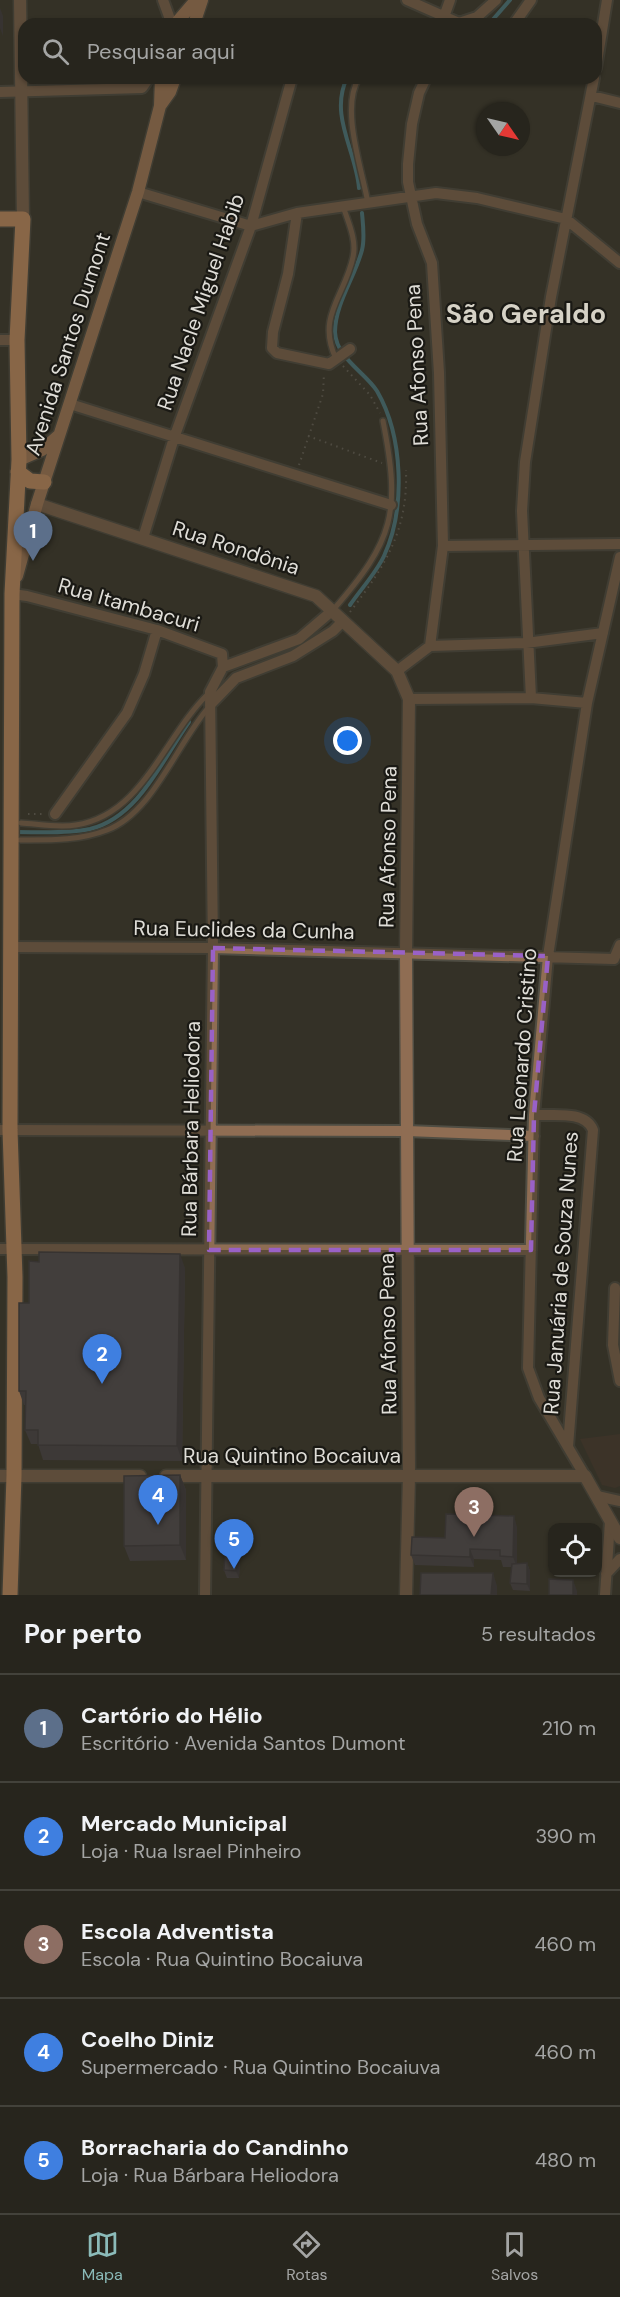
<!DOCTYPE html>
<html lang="pt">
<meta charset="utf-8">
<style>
body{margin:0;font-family:"DM Sans",sans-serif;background:#2f2d26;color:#f1f3f6}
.controls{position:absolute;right:18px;bottom:18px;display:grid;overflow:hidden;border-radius:12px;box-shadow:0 2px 4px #0004}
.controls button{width:54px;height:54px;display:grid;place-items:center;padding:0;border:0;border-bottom:2px solid #43423b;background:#27251d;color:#f1f3f6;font:30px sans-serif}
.compass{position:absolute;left:476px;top:102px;width:54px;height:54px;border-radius:50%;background:#27251d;box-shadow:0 2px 4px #0004;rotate:124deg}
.you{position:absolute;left:348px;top:741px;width:21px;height:21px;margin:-15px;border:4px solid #fff;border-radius:50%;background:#1a73e8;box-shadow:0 0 0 9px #1a73e833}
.badge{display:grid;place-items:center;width:39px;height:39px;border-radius:50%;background:#8bbbb9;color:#fff;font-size:20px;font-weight:700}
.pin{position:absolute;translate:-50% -50px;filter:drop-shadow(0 2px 3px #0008)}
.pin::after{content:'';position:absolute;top:32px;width:21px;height:18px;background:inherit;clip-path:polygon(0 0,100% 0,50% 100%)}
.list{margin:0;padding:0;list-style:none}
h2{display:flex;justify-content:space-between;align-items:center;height:78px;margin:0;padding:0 24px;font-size:26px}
h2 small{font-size:20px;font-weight:400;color:#a4a5a4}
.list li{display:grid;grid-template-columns:39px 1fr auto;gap:18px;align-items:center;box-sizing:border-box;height:108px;padding:0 24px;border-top:2px solid #43423b}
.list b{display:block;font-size:22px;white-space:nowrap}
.list p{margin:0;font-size:20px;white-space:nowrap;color:#a4a5a4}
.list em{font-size:20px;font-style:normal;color:#a4a5a4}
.icon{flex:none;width:33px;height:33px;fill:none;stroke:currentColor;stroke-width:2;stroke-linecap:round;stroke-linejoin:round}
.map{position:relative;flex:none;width:620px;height:1595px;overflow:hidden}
.search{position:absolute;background:#27251d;box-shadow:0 2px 4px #0004;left:18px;right:18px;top:18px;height:66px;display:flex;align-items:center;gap:15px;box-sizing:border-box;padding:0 21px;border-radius:18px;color:#a4a5a4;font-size:22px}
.sheet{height:618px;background:#27251d}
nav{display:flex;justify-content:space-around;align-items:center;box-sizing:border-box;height:84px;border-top:2px solid #43423b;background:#27251d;font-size:16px;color:#a4a5a4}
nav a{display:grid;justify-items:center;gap:3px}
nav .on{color:#8bbbb9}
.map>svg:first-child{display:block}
.education{fill:#45352a}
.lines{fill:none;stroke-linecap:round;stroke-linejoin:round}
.stream{stroke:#4c8d9b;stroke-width:4}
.service-casing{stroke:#4f4d43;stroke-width:8}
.minor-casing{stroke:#4f4d43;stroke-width:14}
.tertiary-casing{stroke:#4f4d43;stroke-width:15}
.secondary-casing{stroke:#4f4d43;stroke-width:15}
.primary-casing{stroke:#4f4d43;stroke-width:18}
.path{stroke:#6e6b62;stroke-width:2;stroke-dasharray:1.5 4.5;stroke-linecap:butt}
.service{stroke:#8f6d53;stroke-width:5}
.minor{stroke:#8f6d53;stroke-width:10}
.tertiary{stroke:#8f6d53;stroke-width:12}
.secondary{stroke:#c48d63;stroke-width:12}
.primary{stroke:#eda66f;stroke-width:15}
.wall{fill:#47434c}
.shaded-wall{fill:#3a373e}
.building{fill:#534e58;stroke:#3a373e;stroke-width:1.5}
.marked{fill:none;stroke:#9961c6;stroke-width:4.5;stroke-dasharray:12 8;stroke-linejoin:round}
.labels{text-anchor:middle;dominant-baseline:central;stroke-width:4.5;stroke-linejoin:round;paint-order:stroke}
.street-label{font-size:21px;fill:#dfddd7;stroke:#1a1914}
.district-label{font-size:27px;font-weight:bold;fill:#d6d2c6;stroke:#1a1914}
</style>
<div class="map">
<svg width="620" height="1595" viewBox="0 0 620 1595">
<rect width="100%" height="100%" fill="#343127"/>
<path class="education" d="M620,1434V1486L615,1488L602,1485L580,1439Z"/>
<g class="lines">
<path class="stream" d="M489,24L510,0
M347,78C329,115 356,151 359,188
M350,605C361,589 376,573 384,556C406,508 403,436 377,391C365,372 336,358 335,332C335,304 355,277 362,250C365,239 363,224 362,213
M15,832C39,832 66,834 90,829C139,817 162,760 189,722"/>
<defs>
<path id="service" d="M359,78C340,108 362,169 368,203
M336,359C316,316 345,296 353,257C357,240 348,222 343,206
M333,610C394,540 401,513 383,421
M21,823C38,824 58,828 76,825C143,815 164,736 209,693
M20,840C49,840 79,841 107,830C153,813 177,743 209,707"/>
<path id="minor" d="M163,0L171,22
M407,0L459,23L477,17L496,0
M444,17L450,0
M514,24L531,0
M596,68L607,0
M0,92L142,88L149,78
M592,96L620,103
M138,192L251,226L297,213L436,193L477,198L566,219L620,263
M297,213L288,274L273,332L272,348L277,353L329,364L350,349
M0,340H17
M70,404L391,505
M143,538L174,438L251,226L292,78
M443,546L620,544
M12,594L27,596L157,630L222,654L223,667
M430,646L526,643L603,633
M223,667L299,639L333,610
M397,671L430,646L443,546L439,373L432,263L417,224L408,182V164L412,124L419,93L426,78
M531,698L522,511L525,462L551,297L594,78
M409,699L531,698L587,703
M210,705L236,678L293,656L333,631L343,621
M55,814L127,713L144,674L157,630
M11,947L213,948L614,959
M614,959L620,945
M534,1115C553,1116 585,1110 593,1130L568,1446
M0,1130L407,1131L534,1136
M0,1249L531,1250
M615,1288L613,1345L620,1381
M585,1476L539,1398L528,1368L534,1115L548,956L587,703L620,557
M597,1496L620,1501
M606,1574L620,1559
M205,1595L213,948L210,692L223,667
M605,1595L610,1522"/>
<path id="tertiary" d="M20,0L23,219
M37,504L316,596L397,671L409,699L406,953L409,1476L406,1595
M0,1476H140
M166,1476H585L620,1538"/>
<path id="secondary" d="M178,21L196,0
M194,24L202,0
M160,106L170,92L175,78
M19,460L42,450L58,436
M17,576L37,504L138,192L160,106L161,78"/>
<path id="primary" d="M0,219H23L17,340L19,460L12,594L10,1130L15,1277L14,1476L10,1595
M18,472L30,481L44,482"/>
</defs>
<use href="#service" class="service-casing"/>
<use href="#minor" class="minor-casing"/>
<use href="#tertiary" class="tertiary-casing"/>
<use href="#secondary" class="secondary-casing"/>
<use href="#primary" class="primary-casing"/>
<path class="path" d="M343,366L370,395L380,413
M308,436L382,463
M299,465L323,394L324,373
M350,612C386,565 408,530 406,470
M28,814H43"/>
<use href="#service" class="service"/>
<use href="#minor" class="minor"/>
<use href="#tertiary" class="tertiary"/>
<use href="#secondary" class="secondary"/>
<use href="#primary" class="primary"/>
</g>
<path class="wall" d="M185,1268L182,1461L43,1460L38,1444H31L25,1430L26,1405H24L19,1391L29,1303Z
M180,1475L186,1490V1560L130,1561L124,1546Z
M517,1527V1564L527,1563L530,1571V1591L513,1590L510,1583L512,1567H503L501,1560L474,1559V1567L415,1565L411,1555L445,1538Z
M238,1553L240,1560L239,1578H227L224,1570Z"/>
<path class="shaded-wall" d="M0,8L3,16V36L0,28Z
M180,1254L185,1268L182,1461L177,1446Z
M180,1475L186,1490V1560L180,1545Z
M514,1516L517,1527V1567L513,1557Z
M470,1549L474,1559V1567L470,1557Z
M238,1553L240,1560L239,1578L236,1571Z
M527,1563L530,1571V1591L527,1584Z
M493,1573L497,1586V1595H491Z
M573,1580L577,1591V1595H573Z"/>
<path class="building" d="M39,1252L180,1254L177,1446L38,1445V1430H25L26,1391H19V1303H29V1261L39,1262Z
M180,1475V1545L124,1546V1476Z
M446,1514L514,1516L513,1557L500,1556V1550L470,1549V1557L411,1555L412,1537L445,1538Z
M225,1552L238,1553L236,1571L224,1570Z
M527,1563V1584L510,1583L512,1564Z
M421,1573H493L491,1595H420Z
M549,1579L573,1580V1595H549Z"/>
<path d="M0 0H620V1595H0ZM213,948L548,956L534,1115L531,1250H209Z" fill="#343127" fill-opacity=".55" fill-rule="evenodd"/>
<path class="marked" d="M213,948L548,956L534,1115L531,1250H209Z"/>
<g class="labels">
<g class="street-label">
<text transform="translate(201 302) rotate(-71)">Rua Nacle Miguel Habib</text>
<text transform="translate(68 344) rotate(-72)">Avenida Santos Dumont</text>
<text transform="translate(417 365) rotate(-93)">Rua Afonso Pena</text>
<text transform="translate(236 548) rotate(18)">Rua Rondônia</text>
<text transform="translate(129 605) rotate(16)">Rua Itambacuri</text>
<text transform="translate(388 847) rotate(-89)">Rua Afonso Pena</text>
<text transform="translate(244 930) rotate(1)">Rua Euclides da Cunha</text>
<text transform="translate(522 1055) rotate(-86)">Rua Leonardo Cristino</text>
<text transform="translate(191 1129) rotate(-89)">Rua Bárbara Heliodora</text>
<text transform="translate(561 1273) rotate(-86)">Rua Januária de Souza Nunes</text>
<text transform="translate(388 1334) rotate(-91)">Rua Afonso Pena</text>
<text x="292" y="1456">Rua Quintino Bocaiuva</text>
</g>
<g class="district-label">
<text x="526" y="313">São Geraldo</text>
</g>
</g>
</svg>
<div class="controls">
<button><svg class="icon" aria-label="locate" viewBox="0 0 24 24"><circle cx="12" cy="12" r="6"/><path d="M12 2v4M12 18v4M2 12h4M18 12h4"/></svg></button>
</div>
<svg class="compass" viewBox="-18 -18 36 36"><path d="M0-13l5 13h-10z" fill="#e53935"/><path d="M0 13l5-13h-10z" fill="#a4a5a4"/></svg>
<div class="you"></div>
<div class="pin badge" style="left:33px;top:561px;background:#5c6f8a">1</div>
<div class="pin badge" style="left:102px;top:1384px;background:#3f7fe0">2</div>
<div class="pin badge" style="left:474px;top:1537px;background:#8d6e63">3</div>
<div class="pin badge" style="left:158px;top:1525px;background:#3f7fe0">4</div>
<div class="pin badge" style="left:234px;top:1569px;background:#3f7fe0">5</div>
<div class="search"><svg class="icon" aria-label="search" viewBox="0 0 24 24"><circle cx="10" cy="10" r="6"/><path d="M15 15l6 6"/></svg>Pesquisar aqui</div>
</div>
<section class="sheet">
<h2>Por perto<small>5 resultados</small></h2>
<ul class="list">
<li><span class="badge" style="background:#5c6f8a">1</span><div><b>Cartório do Hélio</b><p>Escritório · Avenida Santos Dumont</p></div><em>210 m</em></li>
<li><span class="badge" style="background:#3f7fe0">2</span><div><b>Mercado Municipal</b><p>Loja · Rua Israel Pinheiro</p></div><em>390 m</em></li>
<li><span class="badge" style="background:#8d6e63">3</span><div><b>Escola Adventista</b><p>Escola · Rua Quintino Bocaiuva</p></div><em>460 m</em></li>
<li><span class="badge" style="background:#3f7fe0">4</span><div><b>Coelho Diniz</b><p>Supermercado · Rua Quintino Bocaiuva</p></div><em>460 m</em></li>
<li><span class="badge" style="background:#3f7fe0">5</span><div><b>Borracharia do Candinho</b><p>Loja · Rua Bárbara Heliodora</p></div><em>480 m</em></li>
</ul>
</section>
<nav>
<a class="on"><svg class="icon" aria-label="map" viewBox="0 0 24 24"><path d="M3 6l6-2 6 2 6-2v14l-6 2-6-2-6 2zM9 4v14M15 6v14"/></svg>Mapa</a>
<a><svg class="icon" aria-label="directions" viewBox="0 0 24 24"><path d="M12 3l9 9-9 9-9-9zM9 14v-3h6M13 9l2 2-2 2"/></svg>Rotas</a>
<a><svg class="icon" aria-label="saved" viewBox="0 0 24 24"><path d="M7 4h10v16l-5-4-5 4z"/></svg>Salvos</a>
</nav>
